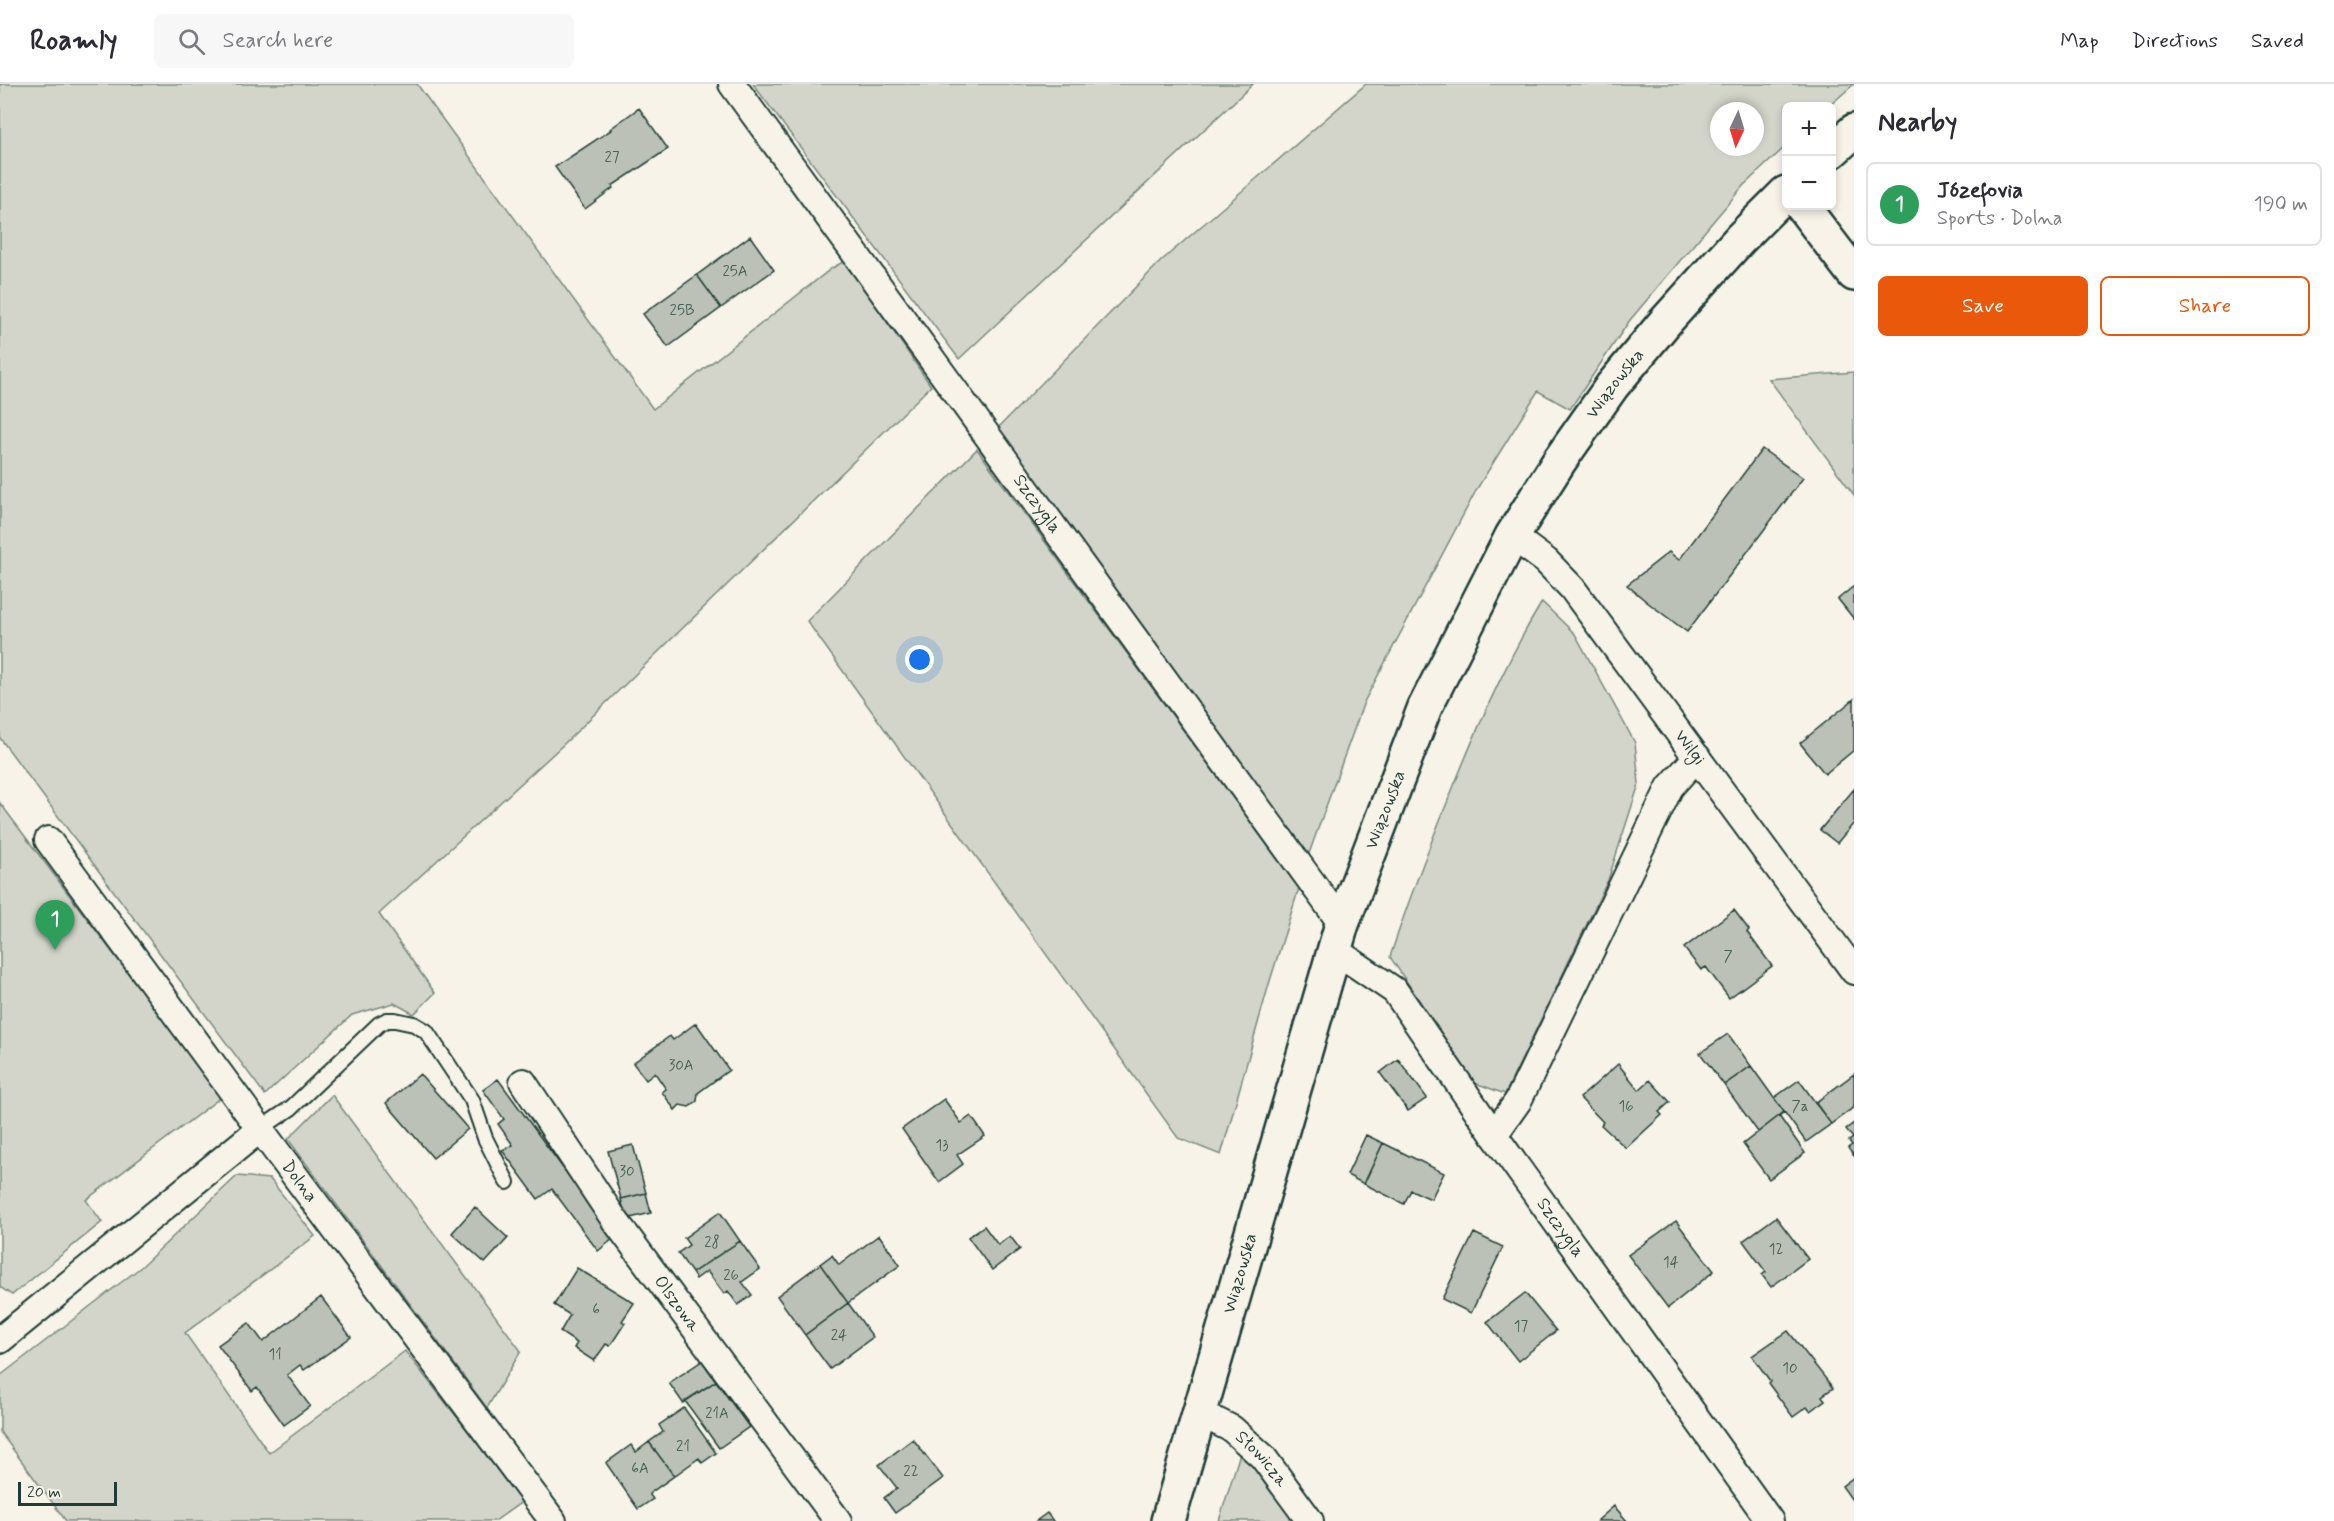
<!DOCTYPE html>
<meta charset="utf-8">
<style>
body{margin:0;font-family:Mynerve,sans-serif;background:#f7f7f7;color:#2b2b33}
.controls{position:absolute;right:18px;top:18px;display:grid;overflow:hidden;border-radius:9px;box-shadow:0 3px 9px #0003}
.controls button{width:54px;height:54px;display:grid;place-items:center;padding:0;border:0;border-bottom:2px solid #e1e1e2;background:#fff;color:#2b2b33;font:30px sans-serif}
.compass{position:absolute;left:1710px;top:18px;width:54px;height:54px;border-radius:50%;background:#fff;box-shadow:0 3px 9px #0003;rotate:184deg}
.scale{position:absolute;left:18px;bottom:15px;width:99px;box-sizing:border-box;padding-left:6px;border:3px solid #1f3d34;border-top:0;font-size:16px;line-height:21px;white-space:nowrap;color:#1f3d34;-webkit-text-stroke:4px #f7f3e8;paint-order:stroke}
.you{position:absolute;left:920px;top:576px;width:21px;height:21px;margin:-15px;border:4px solid #fff;border-radius:50%;background:#1a73e8;box-shadow:0 0 0 9px #1a73e833}
.badge{display:grid;place-items:center;width:39px;height:39px;border-radius:50%;background:#ea580c;color:#fff;font-size:20px;font-weight:700}
.pin{position:absolute;translate:-50% -50px;filter:drop-shadow(0 2px 3px #0008)}
.pin::after{content:'';position:absolute;top:32px;width:21px;height:18px;background:inherit;clip-path:polygon(0 0,100% 0,50% 100%)}
.list{margin:0;padding:0;list-style:none}
h2{display:flex;justify-content:space-between;align-items:center;height:78px;margin:0;padding:0 24px;font-size:26px}
h2 small{font-size:20px;font-weight:400;color:#7c7c81}
.list li{display:grid;grid-template-columns:39px 1fr auto;gap:18px;align-items:center;box-sizing:border-box;height:84px;margin:0 12px 12px;padding:0 12px;border:2px solid #e1e1e2;border-radius:9px}
.list b{display:block;font-size:22px;white-space:nowrap}
.list p{margin:0;font-size:20px;white-space:nowrap;color:#7c7c81}
.list em{font-size:20px;font-style:normal;color:#7c7c81}
.actions{display:flex;gap:12px;padding:18px 24px}
.actions a{flex:1;padding:14px 0;border:2px solid #ea580c;border-radius:9px;text-align:center;font-size:21px;color:#ea580c}
.actions .main{background:#ea580c;color:#fff}
.icon{flex:none;width:33px;height:33px;fill:none;stroke:currentColor;stroke-width:2;stroke-linecap:round;stroke-linejoin:round}
.map{position:relative;flex:none;width:1854px;height:1437px;overflow:hidden}
header{display:flex;align-items:center;gap:36px;box-sizing:border-box;height:84px;padding:0 30px;background:#fff;border-bottom:2px solid #e1e1e2}
header strong{font-size:28px}
nav{display:flex;gap:33px;margin-inline-start:auto;font-size:21px}
.search{width:420px;height:54px;background:#f7f7f7;display:flex;align-items:center;gap:15px;box-sizing:border-box;padding:0 21px;border-radius:9px;color:#7c7c81;font-size:22px}
main{display:flex}
aside{flex:1;background:#fff}
.map>svg:first-child{display:block}
.green{fill:#d3d5ca;stroke:#79897f;stroke-width:1.5;fill-rule:evenodd}
.building{fill:#bbc1b6;stroke:#1f3d34;stroke-width:1.5}
.lines{fill:none;stroke-linecap:round;stroke-linejoin:round}
.lane-casing{stroke:#1f3d34;stroke-width:18}
.street-casing{stroke:#1f3d34;stroke-width:30}
.secondary-casing{stroke:#1f3d34;stroke-width:38}
.lane{stroke:#f7f3e8;stroke-width:14}
.street{stroke:#f7f3e8;stroke-width:26}
.secondary{stroke:#f7f3e8;stroke-width:33}
.labels{text-anchor:middle;dominant-baseline:central;stroke-width:4.5;stroke-linejoin:round;paint-order:stroke}
.number-label{font-size:15px;fill:#465e54}
.street-label{font-size:18px;fill:#1f3d34;stroke:#f7f3e8}
</style>
<header>
<strong>Roamly</strong>
<div class="search"><svg class="icon" aria-label="search" viewBox="0 0 24 24"><circle cx="10" cy="10" r="6"/><path d="M15 15l6 6"/></svg>Search here</div>
<nav><a>Map</a><a>Directions</a><a>Saved</a></nav>
</header>
<main>
<div class="map">
<svg width="1854" height="1437" viewBox="0 0 1854 1437">
<rect width="100%" height="100%" fill="#f7f3e8"/>
<filter id="ink" filterUnits="userSpaceOnUse"><feTurbulence type="fractalNoise" baseFrequency=".0167" numOctaves="2"/><feDisplacementMap in="SourceGraphic" scale="12" xChannelSelector="R" yChannelSelector="G"/><feConvolveMatrix kernelMatrix="1 2 1 2 8 2 1 2 1" color-interpolation-filters="sRGB"/></filter>
<g filter="url(#ink)">
<path class="green" d="M0,0H417L653,325L832,184L845,177L931,302L566,658L379,830L435,909L414,930L394,919L352,931L265,1011L0,654Z
M753,0H1253L959,275Z
M1366,0H1854L1829,22H1786V62L1743,102L1630,236L1570,325L1538,307L1478,403L1364,618L1307,775L997,345L1161,177ZM1719,27H1755V63H1719Z
M1854,288V411L1769,295Z
M977,365L1299,804L1269,900L1221,1071L1178,1054L807,537Z
M1542,518L1575,550L1635,659L1639,700L1608,796L1505,1010L1475,999L1390,873C1409,815 1430,760 1453,704C1479,640 1506,577 1542,518Z
M0,719L221,1013L86,1116L102,1138L12,1211L0,1203Z
M332,1011L521,1267L487,1324L288,1055Z
M237,1092L270,1095L315,1152L185,1249L269,1369L405,1267L523,1417L495,1437H66L0,1348V1292L141,1183Z
M1241,1366L1293,1431L1289,1437H1219Z"/>
<path class="building" d="M639,24L668,65L612,102L613,104L585,125L555,83L611,46L610,45Z
M750,152L774,186L721,224L697,191Z
M697,191L721,224L668,263L643,230Z
M1762,365L1803,394L1687,548L1647,518L1627,501L1669,468L1679,476Z
M1854,502V535L1838,515Z
M1854,615V666L1825,690L1800,659Z
M1854,705V739L1837,759L1820,746Z
M1734,826L1749,846L1747,848L1772,882L1729,914L1706,883L1701,886L1684,864Z
M696,939L729,986L698,1009L697,1017L689,1023L680,1021L675,1026L662,1008L666,1005L655,989L646,996L633,979L670,952L673,956Z
M1728,950L1751,982L1724,1001L1700,969Z
M1398,975L1427,1014L1408,1027L1380,989Z
M1618,980L1639,1006L1650,996L1670,1018L1659,1028L1662,1031L1626,1064L1601,1041L1603,1038L1580,1014Z
M1751,982L1784,1028L1758,1048L1724,1001Z
M420,990L468,1045L433,1074L386,1019Z
M1854,990V1023L1831,1040L1815,1019Z
M498,995L614,1154L598,1167L552,1105L538,1115L502,1066L513,1061L498,1040L504,1035L483,1006Z
M1799,996L1831,1040L1806,1058L1774,1014Z
M944,1015L961,1039L971,1032L985,1052L957,1071L963,1080L939,1098L902,1045Z
M1779,1032L1805,1069L1769,1095L1743,1060Z
M1854,1039V1072L1848,1064L1852,1061L1849,1057L1853,1054L1846,1045Z
M1366,1051L1383,1059L1364,1100L1347,1091Z
M1383,1059L1444,1089L1431,1115L1411,1106L1404,1120L1364,1100Z
M633,1061L646,1109L621,1115L608,1067Z
M646,1109L651,1129L626,1135L621,1115Z
M475,1123L508,1154L485,1179L452,1149Z
M720,1128L740,1157L692,1189L678,1169L689,1161L684,1154Z
M1776,1133L1808,1175L1771,1203L1762,1191L1766,1188L1743,1157Z
M1676,1137L1714,1187L1668,1224L1628,1171Z
M984,1142L998,1161L1010,1152L1020,1165L992,1186L968,1153Z
M1474,1149L1503,1163L1471,1229L1442,1215Z
M879,1151L900,1181L848,1219L820,1180L832,1171L839,1181Z
M740,1157L760,1185L742,1198L752,1211L738,1221L728,1207L724,1210L707,1187L696,1195L692,1189Z
M820,1180L848,1219L805,1251L777,1212Z
M577,1184L634,1219L622,1237L625,1239L610,1262L606,1260L594,1277L574,1264L577,1259L560,1248L570,1231L554,1221Z
M1525,1209L1556,1247L1518,1277L1487,1238Z
M321,1213L351,1253L304,1286L300,1281L287,1291L310,1322L284,1341L257,1303L252,1307L218,1261L249,1239L263,1258Z
M848,1219L873,1253L830,1285L805,1251Z
M1788,1247L1833,1304L1822,1312L1825,1316L1810,1327L1807,1323L1793,1333L1768,1299L1770,1297L1752,1272Z
M702,1277L716,1297L683,1319L669,1299Z
M716,1297L749,1343L719,1364L685,1317Z
M684,1324L716,1369L702,1379L699,1374L674,1392L649,1358L663,1348L659,1341Z
M913,1355L943,1394L895,1429L884,1414L897,1404L879,1381Z
M649,1358L674,1392L649,1410L653,1415L638,1425L606,1379L631,1361L636,1368Z
M1854,1393V1419L1842,1402Z
M1614,1422L1627,1437H1597Z
M1047,1429L1053,1437H1036Z"/>
<g class="lines">
<defs>
<path id="lane" d="M260,1045L291,1024L379,940L387,936H395L414,940L426,947L472,1016L485,1054L507,1098"/>
<g id="street">
<path id="s1" d="M732,0L1342,840"/>
<path id="s2" d="M1512,452L1546,477L1572,504L1854,887"/>
<path id="s3" d="M48,756L260,1045L553,1437"/>
<path id="s4" d="M1336,867L1395,907L1494,1051L1770,1437"/>
<path id="s5" d="M523,998L614,1135L838,1437"/>
<path d="M1494,1051L1518,1017L1670,703L1697,673"/>
<path d="M0,1256L260,1045"/>
<path id="s6" d="M1200,1329L1232,1345L1263,1373L1310,1437"/>
</g>
<g id="secondary">
<path d="M1832,67L1854,47"/>
<path d="M1802,122L1854,190"/>
<path id="s7" d="M1168,1437L1342,840L1425,623L1512,452L1560,376L1612,302L1666,237L1740,155L1786,109"/>
</g>
</defs>
<use href="#lane" class="lane-casing"/>
<use href="#street" class="street-casing"/>
<use href="#secondary" class="secondary-casing"/>
<use href="#lane" class="lane"/>
<use href="#street" class="street"/>
<use href="#secondary" class="secondary"/>
</g>
</g>
<g class="labels">
<g class="number-label">
<text x="612" y="74">27</text>
<text x="735" y="188">25A</text>
<text x="682" y="227">25B</text>
<text x="1728" y="873">7</text>
<text x="681" y="982">30A</text>
<text x="1626" y="1023">16</text>
<text x="1800" y="1023">7a</text>
<text x="942" y="1062">13</text>
<text x="627" y="1088">30</text>
<text x="712" y="1159">28</text>
<text x="1776" y="1166">12</text>
<text x="1671" y="1179">14</text>
<text x="731" y="1192">26</text>
<text x="596" y="1226">6</text>
<text x="1521" y="1243">17</text>
<text x="839" y="1252">24</text>
<text x="275" y="1271">11</text>
<text x="1790" y="1285">10</text>
<text x="717" y="1330">21A</text>
<text x="683" y="1363">21</text>
<text x="640" y="1385">6A</text>
<text x="911" y="1388">22</text>
</g>
<g class="street-label">
<text stroke="none"><textPath href="#s7" startOffset="1230">Wiązowska</textPath></text>
<text stroke="none"><textPath href="#s1" startOffset="519">Szczygla</textPath></text>
<text stroke="none"><textPath href="#s2" startOffset="278">Wilgi</textPath></text>
<text stroke="none"><textPath href="#s7" startOffset="744">Wiązowska</textPath></text>
<text stroke="none"><textPath href="#s3" startOffset="424">Dolna</textPath></text>
<text stroke="none"><textPath href="#s4" startOffset="360">Szczygla</textPath></text>
<text stroke="none"><textPath href="#s7" startOffset="258">Wiązowska</textPath></text>
<text stroke="none"><textPath href="#s5" startOffset="270">Olszowa</textPath></text>
<text stroke="none"><textPath href="#s6" startOffset="78">Słowicza</textPath></text>
</g>
</g>
</svg>
<div class="controls">
<button>+</button>
<button>−</button>
</div>
<svg class="compass" viewBox="-18 -18 36 36"><path d="M0-13l5 13h-10z" fill="#e53935"/><path d="M0 13l5-13h-10z" fill="#7c7c81"/></svg>
<div class="scale">20 m</div>
<div class="you"></div>
<div class="pin badge" style="left:55px;top:866px;background:#2e9e5b">1</div>
</div>
<aside>
<h2>Nearby<small></small></h2>
<ul class="list">
<li><span class="badge" style="background:#2e9e5b">1</span><div><b>Józefovia</b><p>Sports · Dolna</p></div><em>190 m</em></li>
</ul>
<div class="actions"><a class="main">Save</a><a>Share</a></div>
</aside>
</main>
